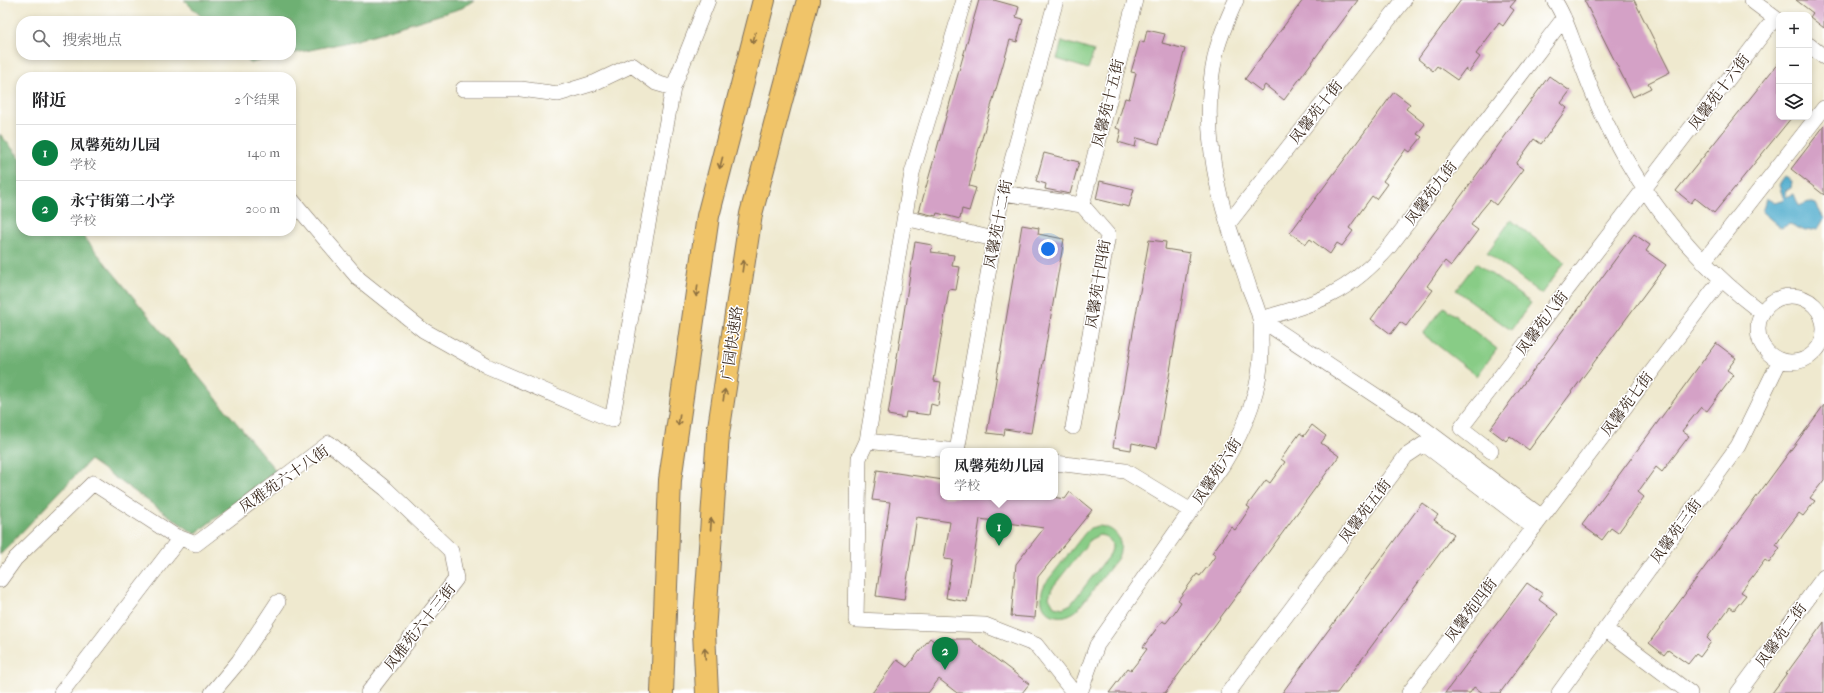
<!DOCTYPE html>
<html lang="zh">
<meta charset="utf-8">
<style>
body{margin:0;font-family:"IM FELL French Canon","Noto Serif SC",serif;background:#f2f2f2;color:#202124}
.controls{position:absolute;right:12px;top:12px;display:grid;overflow:hidden;border-radius:8px;box-shadow:0 2px 6px #0003}
.controls button{width:36px;height:36px;display:grid;place-items:center;padding:0;border:0;border-bottom:1px solid #e0e0e0;background:#fff;color:#202124;font:20px sans-serif}
.you{position:absolute;left:1048px;top:249px;width:14px;height:14px;margin:-10px;border:3px solid #fff;border-radius:50%;background:#1a73e8;box-shadow:0 0 0 6px #1a73e833}
.badge{display:grid;place-items:center;width:26px;height:26px;border-radius:50%;background:#0b8043;color:#fff;font-size:13px;font-weight:700}
.pin{position:absolute;translate:-50% -33px;filter:drop-shadow(0 1px 2px #0008)}
.pin::after{content:'';position:absolute;top:21px;width:14px;height:12px;background:inherit;clip-path:polygon(0 0,100% 0,50% 100%)}
.popup{position:absolute;left:940px;top:448px;width:118px;height:52px;box-sizing:border-box;display:grid;place-content:center;border-radius:8px;background:#fff;filter:drop-shadow(0 1px 3px #0005);font-size:13px;white-space:nowrap;color:#757577}
.popup b{font-size:15px;color:#202124}
.popup::after{content:'';position:absolute;left:50%;top:100%;margin-left:-8px;border:8px solid transparent;border-top-color:#fff}
.list{margin:0;padding:0;list-style:none}
h2{display:flex;justify-content:space-between;align-items:center;height:52px;margin:0;padding:0 16px;font-size:17px}
h2 small{font-size:13px;font-weight:400;color:#757577}
.list li{display:grid;grid-template-columns:26px 1fr auto;gap:12px;align-items:center;box-sizing:border-box;height:56px;padding:0 16px;border-top:1px solid #e0e0e0}
.list b{display:block;font-size:15px;white-space:nowrap}
.list p{margin:0;font-size:13px;white-space:nowrap;color:#757577}
.list em{font-size:13px;font-style:normal;color:#757577}
.icon{flex:none;width:22px;height:22px;fill:none;stroke:currentColor;stroke-width:2;stroke-linecap:round;stroke-linejoin:round}
.map{position:relative;flex:none;width:1824px;height:693px;overflow:hidden}
.search{position:absolute;background:#fff;box-shadow:0 2px 6px #0003;left:16px;top:16px;width:280px;height:44px;display:flex;align-items:center;gap:10px;box-sizing:border-box;padding:0 14px;border-radius:16px;color:#757577;font-size:15px}
.panel{position:absolute;background:#fff;box-shadow:0 2px 6px #0003;left:16px;top:72px;width:280px;height:164px;border-radius:16px}
.map>svg:first-child{display:block}
.green{fill:#88cc86;stroke:#627b52;fill-rule:evenodd}
.forest{fill:#6eb073;stroke:#546d48}
.water{fill:#4eabcc;stroke:#446a75}
.building{fill:#d4a1c6}
.lines{fill:none;stroke-linecap:round;stroke-linejoin:round}
.minor-casing{stroke:#7a6d5c;stroke-width:16}
.highway-casing{stroke:#7a6d5c;stroke-width:24}
.minor{stroke:#fff;stroke-width:15}
.highway{stroke:#f0c469;stroke-width:22}
.oneway{stroke:#8c6f40}
.labels{text-anchor:middle;dominant-baseline:central;stroke-width:3;stroke-linejoin:round;paint-order:stroke}
.street-label{font-size:15px;fill:#3b2a1e;stroke:#fff}
</style>
<div class="map">
<svg width="1824" height="693" viewBox="0 0 1824 693">
<rect width="100%" height="100%" fill="#fff"/>
<filter id="ink" filterUnits="userSpaceOnUse"><feTurbulence type="fractalNoise" baseFrequency=".025" numOctaves="2"/><feDisplacementMap in="SourceGraphic" scale="8" xChannelSelector="R" yChannelSelector="G"/><feConvolveMatrix kernelMatrix="1 2 1 2 8 2 1 2 1" color-interpolation-filters="sRGB"/></filter>
<filter id="wash" filterUnits="userSpaceOnUse"><feTurbulence type="fractalNoise" baseFrequency=".012" numOctaves="4" result="noise"/><feDisplacementMap in="SourceGraphic" scale="16" xChannelSelector="R" yChannelSelector="G"/><feGaussianBlur stdDeviation="0.9" result="paint"/><feColorMatrix in="noise" values="0 0 0 0 0 0 0 0 0 0 0 0 0 0 0 0 0 1.4 0 .05"/><feComposite in="paint" operator="in"/></filter>
<g filter="url(#wash)">
<rect width="100%" height="100%" fill="#efe9cf"/>
<path class="green" d="M1062,41L1094,51L1088,69L1057,59Z
M1511,220L1565,262L1541,294L1487,253Z
M1476,263L1531,303L1511,330L1456,290Z
M1444,307L1497,349L1477,376L1423,334Z
M1098,526C1117,527 1126,542 1117,559L1077,610C1056,627 1032,608 1045,584L1085,533L1090,528ZM1099,535C1110,536 1115,544 1110,554L1071,604L1063,608L1054,606L1049,597L1052,588L1091,539Z"/>
<path class="forest" d="M184,0H474L462,8L353,41L291,54V21H206Z
M242,55H287L250,63Z
M0,134L21,159V231H79L276,471L195,534L90,460L0,555Z"/>
<path class="water" d="M1785,177L1792,181L1791,188L1785,191L1786,197L1794,194L1799,206L1809,202L1816,204L1824,219L1818,229L1805,231L1790,224L1781,228L1762,212L1766,198L1775,203L1784,200L1779,185Z"/>
<g id="blocks">
<path class="building" d="M979,0H994L1019,7L1016,17L1023,19L1017,42L1010,40L975,163L969,186L976,188L969,211L962,209L960,219L937,213L936,216L919,212Z
M1303,0H1358L1284,100L1265,85L1261,91L1245,79Z
M1461,0H1516L1510,7L1514,10L1503,26L1499,23L1476,54L1480,57L1469,72L1465,69L1457,80L1437,66L1433,71L1418,59Z
M1584,0H1634L1670,72L1648,83L1651,88L1633,97Z
M1796,0H1824V28L1810,17L1813,13Z
M1147,30L1165,34L1162,43L1185,49L1159,144L1137,138L1135,147L1118,142L1121,130L1116,128L1125,98L1129,99L1133,86L1136,73L1131,72L1140,41L1144,43Z
M1779,62V117H1792L1714,213L1695,198L1691,203L1676,191Z
M1549,76L1570,91L1561,103L1567,108L1541,144L1534,139L1516,164L1523,169L1496,205L1490,200L1480,212L1471,225L1478,230L1451,266L1445,261L1427,286L1433,290L1406,326L1400,322L1391,334L1371,319Z
M1394,92L1410,104L1406,109L1425,124L1417,134L1422,137L1410,152L1406,149L1383,181L1387,184L1376,199L1372,196L1364,207L1349,228L1353,231L1342,246L1337,243L1330,254L1310,239L1306,244L1290,233Z
M1824,126V195L1791,169Z
M1044,153L1079,162L1070,194L1045,189L1046,184L1036,181Z
M1100,181L1134,189L1129,207L1096,199Z
M1022,225L1039,228L1038,234L1064,239L1031,433L1005,429L1004,435L987,433Z
M1634,234L1650,245L1646,251L1666,265L1529,450L1510,436L1506,441L1490,429Z
M1149,240L1166,242L1165,249L1190,253L1157,448L1132,443L1131,450L1113,447Z
M915,242L932,245L931,252L954,255L952,266L960,267L956,290L949,289L934,381L941,382L938,406L931,404L929,415L906,412L905,418L888,415Z
M1716,343L1736,358L1727,370L1734,375L1707,411L1701,407L1682,431L1689,436L1662,472L1656,467L1638,492L1644,497L1618,533L1611,528L1602,540L1582,525Z
M1824,405V480L1810,498L1815,501L1803,516L1799,513L1783,534L1776,545L1780,548L1769,563L1765,560L1749,581L1741,592L1746,595L1734,610L1730,607L1707,638L1711,642L1700,657L1696,654L1688,664L1668,650L1664,655L1649,643Z
M1312,425L1326,436L1321,443L1339,456L1165,693H1109L1128,668L1131,670L1139,660L1147,649L1143,647L1162,621L1166,623L1174,613L1181,602L1178,600L1197,574L1200,576L1208,566L1216,555L1212,553L1231,527L1235,530L1250,508L1247,506L1266,480L1270,483L1285,462L1281,459L1300,433L1304,436Z
M877,470L943,480V497H1052L1065,499L1070,492L1092,510L1038,577L1035,618L1011,616L1016,564L1044,528L980,519L967,602L946,598L952,560L944,559L950,522L917,517L904,600L876,596L890,502L872,500Z
M1422,503L1438,515L1434,520L1454,534L1337,693H1282Z
M1527,583L1543,594L1539,600L1558,614L1522,663L1500,693H1483L1474,687L1470,693H1445Z
M1824,622V693H1772L1781,681Z
M930,638L942,648L949,639H970L1029,684L1022,693H957L939,679L928,693H872L897,660L907,667Z"/>
</g>
</g>
<g filter="url(#ink)">
<use href="#blocks" fill-opacity="0" stroke="#7a6d5c" stroke-width="1"/>
<g class="lines">
<defs>
<path id="minor" d="M1554,0C1564,14 1569,31 1575,47C1584,70 1592,93 1602,114C1639,193 1693,261 1762,313
M1809,45L1824,57
M463,89H521L558,94L594,83L632,65L656,83L673,88
M1003,193L1082,205L1108,235L1073,427
M291,199L359,279L423,330L487,366L612,420L673,88L708,0
M1082,205L1135,0
M905,218L994,239
M1228,224L1404,0
M1703,262L1824,108
M1758 329a33 33 0 1 1 66 0a33 33 0 1 1-66 0Z
M1260,319C1319,303 1349,293 1390,246L1564,18
M1260,319L1414,421L1542,517
M867,441L859,458L856,620L985,625L1036,645L1074,693
M956,451L867,441L912,173L964,0
M957,451L1001,200L1056,0
M1491,451L1461,428L1775,18L1751,0
M1055,463L1125,471L1191,511
M0,580L15,559L93,483L175,536L196,544L329,443L386,489L451,551L456,579L368,693
M1605,629L1690,693
M61,693L180,538
M212,693L239,661L278,602
M1080,693L1097,645L1222,466C1246,427 1263,387 1261,340C1261,333 1262,326 1260,319C1258,309 1254,300 1250,290C1243,268 1235,246 1228,224C1211,170 1203,113 1215,57C1219,37 1228,18 1236,0
M1228,693L1406,456L1424,444L1534,528
M1409,693L1721,280
M1559,693L1738,446L1780,360
M1738,693L1824,577"/>
<path id="highway" d="M662,693L670,480L708,216L764,0
M707,693L704,632L718,434L751,214L808,0"/>
</defs>
<use href="#minor" class="minor-casing"/>
<use href="#highway" class="highway-casing"/>
<use href="#minor" class="minor"/>
<use href="#highway" class="highway"/>
</g>
<defs><path id="oneway-shaft" d="M-6 0H5M1.5-3L5.5 0L1.5 3" fill="none" stroke-width="1.6" stroke-linecap="round" stroke-linejoin="round"/></defs>
<g class="oneway">
<use href="#oneway-shaft" transform="translate(754 38) rotate(105)"/>
<use href="#oneway-shaft" transform="translate(721 163) rotate(105)"/>
<use href="#oneway-shaft" transform="translate(743 266) rotate(-82)"/>
<use href="#oneway-shaft" transform="translate(697 291) rotate(98)"/>
<use href="#oneway-shaft" transform="translate(724 395) rotate(-82)"/>
<use href="#oneway-shaft" transform="translate(679 420) rotate(98)"/>
<use href="#oneway-shaft" transform="translate(711 524) rotate(-86)"/>
<use href="#oneway-shaft" transform="translate(705 654) rotate(-93)"/>
</g>
</g>
<g class="labels">
<g class="street-label">
<text transform="translate(1719 92) rotate(-53)">凤馨苑十六街</text>
<text transform="translate(1108 103) rotate(-76)">凤馨苑十五街</text>
<text transform="translate(1316 112) rotate(-52)">凤馨苑十街</text>
<text transform="translate(1431 193) rotate(-53)">凤馨苑九街</text>
<text transform="translate(998 224) rotate(-79)">凤馨苑十二街</text>
<text transform="translate(1098 284) rotate(-81)">凤馨苑十四街</text>
<text transform="translate(1542 323) rotate(-53)">凤馨苑八街</text>
<text transform="translate(732 343) rotate(-82)">广园快速路</text>
<text transform="translate(1627 404) rotate(-53)">凤馨苑七街</text>
<text transform="translate(1217 471) rotate(-57)">凤馨苑六街</text>
<text transform="translate(284 479) rotate(-35)">凤雅苑六十八街</text>
<text transform="translate(1365 511) rotate(-53)">凤馨苑五街</text>
<text transform="translate(1676 531) rotate(-54)">凤馨苑三街</text>
<text transform="translate(1471 610) rotate(-53)">凤馨苑四街</text>
<text transform="translate(420 627) rotate(-52)">凤雅苑六十三街</text>
<text transform="translate(1781 635) rotate(-54)">凤馨苑二街</text>
</g>
</g>
</svg>
<div class="controls">
<button>+</button>
<button>−</button>
<button><svg class="icon" aria-label="layers" viewBox="0 0 24 24"><path d="M12 4l9 5-9 5-9-5zM3 14l9 5 9-5"/></svg></button>
</div>
<div class="you"></div>
<div class="pin badge" style="left:999px;top:546px">1</div>
<div class="popup"><b>凤馨苑幼儿园</b>学校</div>
<div class="pin badge" style="left:945px;top:670px">2</div>
<div class="search"><svg class="icon" aria-label="search" viewBox="0 0 24 24"><circle cx="10" cy="10" r="6"/><path d="M15 15l6 6"/></svg>搜索地点</div>
<section class="panel">
<h2>附近<small>2个结果</small></h2>
<ul class="list">
<li><span class="badge">1</span><div><b>凤馨苑幼儿园</b><p>学校</p></div><em>140 m</em></li>
<li><span class="badge">2</span><div><b>永宁街第二小学</b><p>学校</p></div><em>200 m</em></li>
</ul>
</section>
</div>
